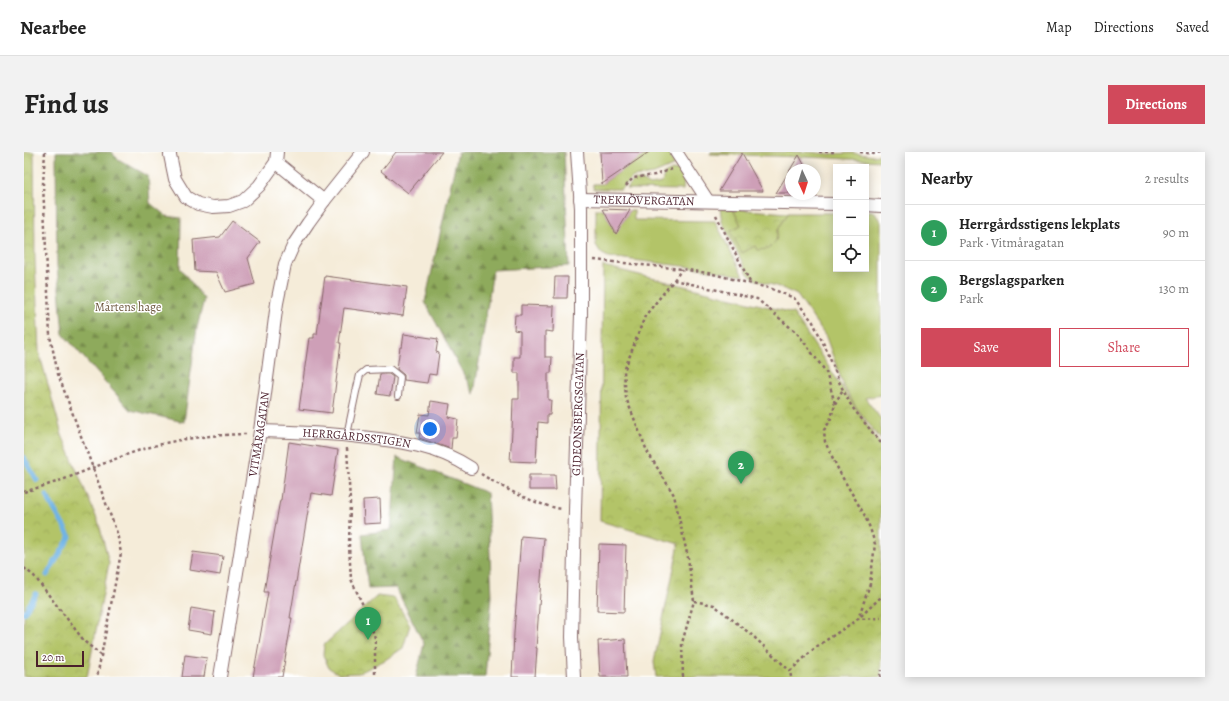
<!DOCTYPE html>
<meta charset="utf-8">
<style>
body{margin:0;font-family:Alegreya,serif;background:#f2f2f2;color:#222}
.controls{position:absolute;right:12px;top:12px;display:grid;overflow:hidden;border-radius:0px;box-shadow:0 2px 10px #0003}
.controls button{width:36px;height:36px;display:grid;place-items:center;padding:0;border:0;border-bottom:1px solid #e0e0e0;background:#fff;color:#222;font:20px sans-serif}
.compass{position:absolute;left:761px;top:12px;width:36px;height:36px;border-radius:50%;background:#fff;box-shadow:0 2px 10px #0003;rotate:176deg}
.scale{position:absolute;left:12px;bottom:10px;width:48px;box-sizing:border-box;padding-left:4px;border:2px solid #4a1f2b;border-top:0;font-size:11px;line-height:14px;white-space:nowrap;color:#4a1f2b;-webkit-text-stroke:3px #fff;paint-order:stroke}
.you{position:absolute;left:406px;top:277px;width:14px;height:14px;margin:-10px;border:3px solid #fff;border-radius:50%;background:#1a73e8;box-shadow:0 0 0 6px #1a73e833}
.badge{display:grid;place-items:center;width:26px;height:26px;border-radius:50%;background:#d1495b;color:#fff;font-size:13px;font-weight:700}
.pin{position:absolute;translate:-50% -33px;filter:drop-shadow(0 1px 2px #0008)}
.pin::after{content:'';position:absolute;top:21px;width:14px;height:12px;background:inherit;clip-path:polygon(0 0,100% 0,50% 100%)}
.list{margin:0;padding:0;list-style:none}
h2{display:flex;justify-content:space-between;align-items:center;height:52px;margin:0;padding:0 16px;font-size:17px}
h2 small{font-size:13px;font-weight:400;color:#767676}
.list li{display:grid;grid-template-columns:26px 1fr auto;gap:12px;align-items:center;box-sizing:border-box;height:56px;padding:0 16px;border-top:1px solid #e0e0e0}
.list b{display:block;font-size:15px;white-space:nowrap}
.list p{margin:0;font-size:13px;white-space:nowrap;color:#767676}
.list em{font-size:13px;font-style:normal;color:#767676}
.actions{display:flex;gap:8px;padding:12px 16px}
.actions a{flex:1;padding:9px 0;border:1px solid #d1495b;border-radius:0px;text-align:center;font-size:14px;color:#d1495b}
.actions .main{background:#d1495b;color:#fff}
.icon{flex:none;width:22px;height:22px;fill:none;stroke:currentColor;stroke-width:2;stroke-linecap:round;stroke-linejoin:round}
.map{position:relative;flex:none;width:857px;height:525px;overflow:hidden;border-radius:0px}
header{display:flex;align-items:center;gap:24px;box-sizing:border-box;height:56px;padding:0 20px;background:#fff;border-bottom:1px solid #e0e0e0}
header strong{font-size:19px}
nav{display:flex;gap:22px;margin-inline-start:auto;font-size:14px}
.intro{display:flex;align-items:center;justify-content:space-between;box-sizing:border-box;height:96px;padding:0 24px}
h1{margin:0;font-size:28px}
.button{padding:10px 18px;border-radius:0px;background:#d1495b;color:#fff;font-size:14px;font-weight:700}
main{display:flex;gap:24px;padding:0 24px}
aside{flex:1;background:#fff;border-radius:0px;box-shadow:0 2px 10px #0003}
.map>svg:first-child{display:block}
.grass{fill:#b3c467;stroke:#7e7249}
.forest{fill:url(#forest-firs);stroke:#6c6444}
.park{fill:url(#park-crowns);stroke:#7e7249}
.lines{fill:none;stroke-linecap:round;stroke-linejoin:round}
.stream{stroke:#6fb4e6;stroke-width:5}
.building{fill:#ce9fb7}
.lane-casing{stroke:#866768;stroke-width:8}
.street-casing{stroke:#866768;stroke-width:14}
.path{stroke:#866768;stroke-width:2.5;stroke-dasharray:3 3;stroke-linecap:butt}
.lane{stroke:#fff;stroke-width:6}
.street{stroke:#fff;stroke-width:12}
.labels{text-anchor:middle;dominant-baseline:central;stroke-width:3;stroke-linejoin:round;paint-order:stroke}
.street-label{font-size:12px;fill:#4a1f2b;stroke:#fff}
.park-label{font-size:12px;fill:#6f5940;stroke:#fff}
</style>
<header>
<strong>Nearbee</strong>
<nav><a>Map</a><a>Directions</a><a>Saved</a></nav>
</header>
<div class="intro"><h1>Find us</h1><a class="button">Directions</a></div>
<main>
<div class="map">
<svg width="857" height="525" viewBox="0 0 857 525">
<defs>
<pattern id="forest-firs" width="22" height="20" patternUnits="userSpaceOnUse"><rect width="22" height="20" fill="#8eaa5c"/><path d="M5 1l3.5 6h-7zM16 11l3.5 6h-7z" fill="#768a4c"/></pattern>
<pattern id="park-crowns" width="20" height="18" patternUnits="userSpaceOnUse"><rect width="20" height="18" fill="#b3c467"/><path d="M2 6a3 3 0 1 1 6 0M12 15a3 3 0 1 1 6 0" fill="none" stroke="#9ba85a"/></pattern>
</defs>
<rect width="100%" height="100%" fill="#fff"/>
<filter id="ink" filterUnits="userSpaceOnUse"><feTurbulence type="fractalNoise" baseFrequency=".025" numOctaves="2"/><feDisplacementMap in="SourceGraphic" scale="8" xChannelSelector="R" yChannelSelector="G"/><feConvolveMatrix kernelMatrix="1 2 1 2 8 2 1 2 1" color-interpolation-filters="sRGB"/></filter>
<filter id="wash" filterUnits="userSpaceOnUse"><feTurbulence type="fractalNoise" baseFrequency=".012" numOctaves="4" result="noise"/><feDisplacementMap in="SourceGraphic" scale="16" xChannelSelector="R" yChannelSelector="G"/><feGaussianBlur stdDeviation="0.9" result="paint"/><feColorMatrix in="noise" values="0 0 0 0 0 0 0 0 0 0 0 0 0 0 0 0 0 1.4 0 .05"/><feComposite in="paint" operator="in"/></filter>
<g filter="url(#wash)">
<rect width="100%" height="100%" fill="#f5ecd9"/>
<path class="grass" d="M625,0H644L651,13L630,22L609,25L597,37H570L569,32H578Z
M687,0H780L805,2L829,1L849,4L857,2V9L806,6L686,2Z
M648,18L655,19L660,27L659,38L602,37L610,28L620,29L626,33L638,31L640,22Z
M572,57H579L592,81L606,58H610V68L691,69L719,124L675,116L584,105L577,101L572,93Z
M696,57H709L717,73L706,79L731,94L752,89L754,78L764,61H812V117H842V60H850L857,70V243L841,246L857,267V288L830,252L820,235L802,185L773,143L758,136L730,127L724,122L698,70Z"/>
<path class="forest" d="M32,0H87L94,7L124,24L126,51L142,64L157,66L156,116L180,147L173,176L160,270L106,258L39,182L33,114Z
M434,0H540L545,114L469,118L450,242L401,150Z
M373,305L463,341L468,444L461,525H392L400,492L372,436L344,437L338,382L367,378Z"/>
<path class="park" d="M0,0H10L11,108L15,200L38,283L75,372L85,411L63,525H0Z
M709,57L764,61L754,78L752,89L744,97L733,98L731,94L718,101L706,79L717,73Z
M579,114L769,161L857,294V525H632L630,509L655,392L576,369Z
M353,444L370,446L386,473L379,496L361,508L335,521L315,522L305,516L299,503L300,493Z"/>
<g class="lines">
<path class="stream" d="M0,306L13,328
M22,343L46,385L23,423
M0,461L12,442"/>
</g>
<g id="blocks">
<path class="building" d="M372,0H418L384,41L357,19Z
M576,0H625L578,32Z
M718,1L739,39H695Z
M775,3L783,18H767V41H752Z
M579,57L606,58L592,82Z
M208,69L236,90L224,106L231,132L201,140L192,120L171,119L169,88L196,85Z
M301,124L383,135L379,164L320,156L315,191H317L308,261L275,257L285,186H290V182H293Z
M531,125H544L543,146H530Z
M497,153L530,154L529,180L521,179V205H528L527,221H524V248H527L526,263H523V271L514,270L512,310L486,309L488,279L489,247H495V221H490V205H496V179L490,178L491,163H497Z
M380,182L414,187L412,200L415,201L412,223L405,222L403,231L380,228V223L373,217L376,195H378Z
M356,222H365L369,225L366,244L353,242Z
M407,249L426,252L424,265L434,267L432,286H428L427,297L395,286L396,281H393L396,262L405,263Z
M265,290L314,298L307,344L287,341L266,466H268L258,525H229L244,440H240L256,348H257Z
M505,323H531L532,338H505Z
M356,347L357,371L340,372L339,348Z
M497,384L520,386L512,496H513L511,525H488L490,481Z
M575,392L602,393L600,460L573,459Z
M169,400L199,404L196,423L166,418Z
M167,456L191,460L188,482L164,478Z
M601,487L603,525H576L574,489Z
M161,503L183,506L180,525H158Z"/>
</g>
</g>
<g filter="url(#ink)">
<use href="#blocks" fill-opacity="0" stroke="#866768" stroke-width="1"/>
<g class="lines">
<defs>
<path id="lane" d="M323,283L332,240L336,223L342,218L366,217L376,225L374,244"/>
<g id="street">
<path d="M146,0V3L151,27L162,45L174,52L189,55L205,54L219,49L235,34L252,10L253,0"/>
<path d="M652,0L684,49"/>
<path d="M252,10L300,49"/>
<path id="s1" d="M556,47L812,52"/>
<path d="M842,53L857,54"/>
<path id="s2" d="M236,279C270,280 303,281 337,285C375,289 414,294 447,316"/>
<path id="s3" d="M196,525L236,279L253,151L261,112L270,92L284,71L300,49L339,0"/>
<path id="s4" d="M550,525L548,485L551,358L557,162V56L553,0"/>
</g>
</defs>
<use href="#lane" class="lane-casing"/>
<use href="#street" class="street-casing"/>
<path class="path" d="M21,0L19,32L26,184L34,222L93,381L97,401L73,525
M795,0H812
M836,0L849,2L857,0
M602,34L609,26L631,23L648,17
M692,63L727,132
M570,108L658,117L689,122L748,137L770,146L789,170L803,199L816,232L828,255L857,291
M650,128L658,117
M811,252L819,237
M323,296L326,349L325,394L327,427L343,462L351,486V525
M457,322C479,336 513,354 539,357
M0,340C12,336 24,333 35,329C65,318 93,305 123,296C155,286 189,283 222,282
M0,416L10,424L61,490L77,503
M670,449L690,453L729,484L766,519
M659,525L658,491L670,449L664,406L650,343L623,299L602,246L600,219L621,164L650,128L733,147L774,182L802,220L811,252L806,269L800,278L801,290L817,323L840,362L846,376L851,392L846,432L834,467L857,466
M767,525L766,519L792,495L834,467L857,445
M856,525L857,518"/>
<use href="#lane" class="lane"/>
<use href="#street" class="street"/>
</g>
</g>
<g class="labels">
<g class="street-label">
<text stroke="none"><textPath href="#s1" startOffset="64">TREKLÖVERGATAN</textPath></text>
<text stroke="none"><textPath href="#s4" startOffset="263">GIDEONSBERGSGATAN</textPath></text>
<text stroke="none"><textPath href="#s3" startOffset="246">VITMÅRAGATAN</textPath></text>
<text stroke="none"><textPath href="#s2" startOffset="97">HERRGÅRDSSTIGEN</textPath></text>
</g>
<g class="park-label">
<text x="104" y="155">Mårtens hage</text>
</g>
</g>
</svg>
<div class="controls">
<button>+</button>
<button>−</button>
<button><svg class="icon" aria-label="locate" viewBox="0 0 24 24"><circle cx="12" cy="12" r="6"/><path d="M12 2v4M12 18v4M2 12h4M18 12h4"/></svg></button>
</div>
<svg class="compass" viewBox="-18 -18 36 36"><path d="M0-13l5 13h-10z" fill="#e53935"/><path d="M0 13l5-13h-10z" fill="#767676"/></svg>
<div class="scale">20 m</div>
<div class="you"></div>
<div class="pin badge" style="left:344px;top:488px;background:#2e9e5b">1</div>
<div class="pin badge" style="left:717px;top:332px;background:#2e9e5b">2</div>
</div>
<aside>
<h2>Nearby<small>2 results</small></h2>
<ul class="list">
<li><span class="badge" style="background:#2e9e5b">1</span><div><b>Herrgårdsstigens lekplats</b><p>Park · Vitmåragatan</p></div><em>90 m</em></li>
<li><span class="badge" style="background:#2e9e5b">2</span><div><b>Bergslagsparken</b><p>Park</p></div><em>130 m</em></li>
</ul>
<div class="actions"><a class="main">Save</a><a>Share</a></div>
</aside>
</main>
